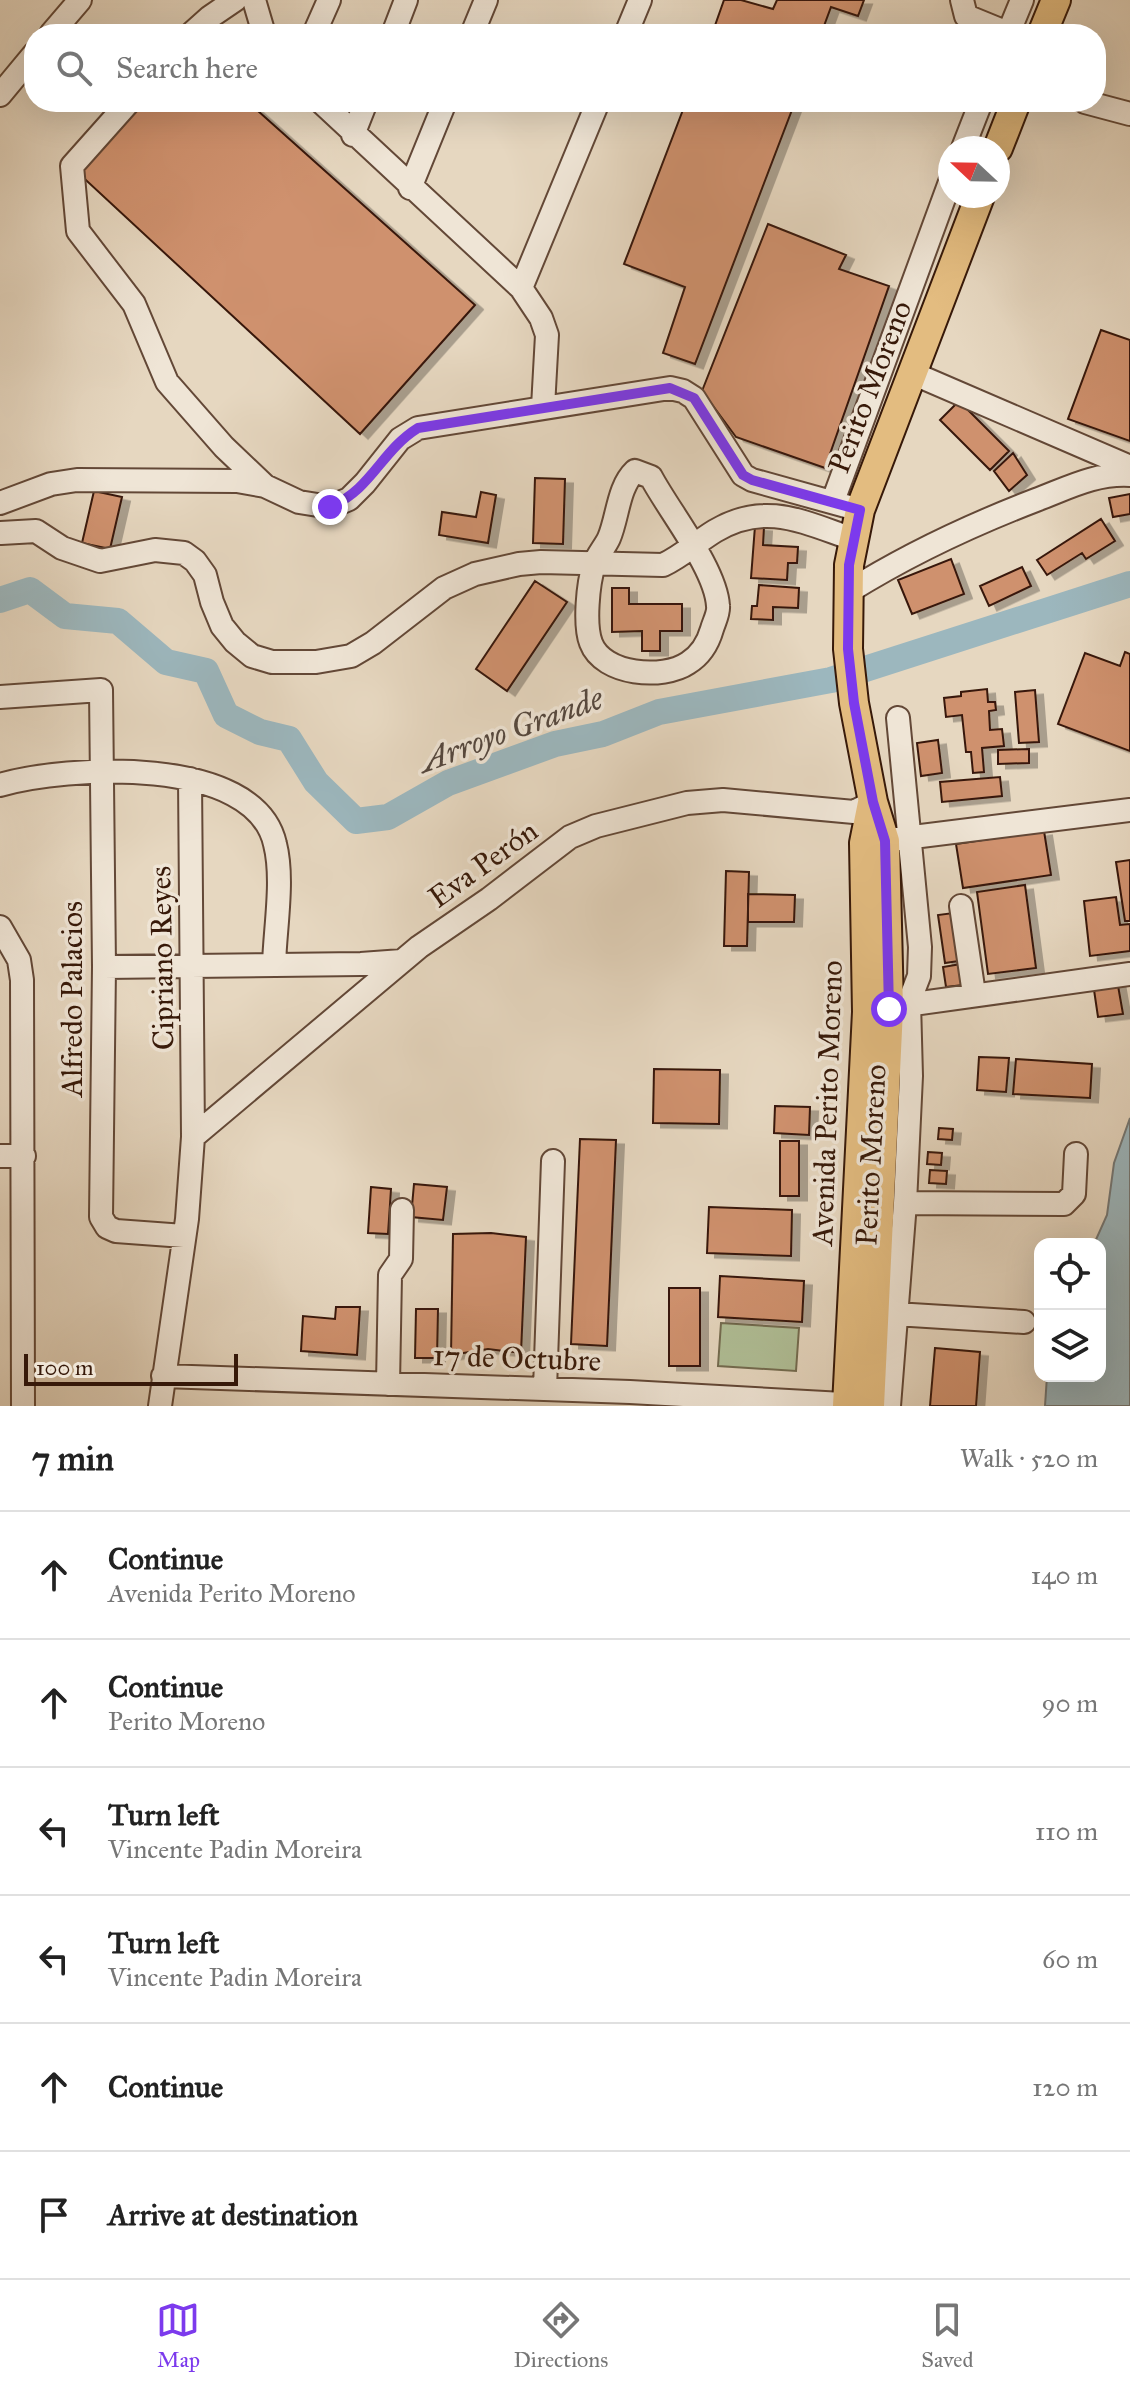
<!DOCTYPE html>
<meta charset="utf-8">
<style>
body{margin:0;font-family:"IM FELL Great Primer",serif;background:#f6f6f6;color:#222}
.controls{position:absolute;right:24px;bottom:24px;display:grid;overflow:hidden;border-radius:16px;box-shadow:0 8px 32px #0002}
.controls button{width:72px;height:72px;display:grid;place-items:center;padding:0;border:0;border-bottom:2px solid #e0e0e0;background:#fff;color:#222;font:40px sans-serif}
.compass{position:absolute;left:938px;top:136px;width:72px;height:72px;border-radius:50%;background:#fff;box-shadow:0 8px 32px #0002;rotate:292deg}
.scale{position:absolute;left:24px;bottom:20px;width:214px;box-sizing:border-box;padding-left:8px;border:4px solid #371909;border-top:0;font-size:22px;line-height:28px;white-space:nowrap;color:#371909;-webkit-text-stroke:6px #efe5d6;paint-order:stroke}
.stop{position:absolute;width:24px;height:24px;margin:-18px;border:6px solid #7c3aed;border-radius:50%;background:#fff}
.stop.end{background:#7c3aed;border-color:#fff;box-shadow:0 2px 8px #0008}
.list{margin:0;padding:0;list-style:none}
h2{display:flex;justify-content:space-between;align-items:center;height:104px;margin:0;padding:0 32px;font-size:34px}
h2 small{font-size:26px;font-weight:400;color:#767676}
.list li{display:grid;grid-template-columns:52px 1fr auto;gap:24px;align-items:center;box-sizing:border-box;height:128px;padding:0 32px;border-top:2px solid #e0e0e0}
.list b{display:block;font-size:30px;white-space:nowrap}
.list p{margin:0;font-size:26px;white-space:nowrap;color:#767676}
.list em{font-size:26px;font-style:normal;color:#767676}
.icon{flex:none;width:44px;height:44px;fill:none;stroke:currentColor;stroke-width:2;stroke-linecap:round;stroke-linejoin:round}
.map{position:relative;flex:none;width:1130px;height:1406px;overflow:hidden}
.search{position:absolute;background:#fff;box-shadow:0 8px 32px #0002;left:24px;right:24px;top:24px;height:88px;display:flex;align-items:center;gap:20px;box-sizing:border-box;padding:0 28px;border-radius:32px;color:#767676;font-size:30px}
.sheet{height:872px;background:#fff}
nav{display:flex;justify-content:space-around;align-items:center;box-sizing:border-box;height:112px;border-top:2px solid #e0e0e0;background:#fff;font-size:22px;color:#767676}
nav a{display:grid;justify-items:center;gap:4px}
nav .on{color:#7c3aed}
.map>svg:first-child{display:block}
.green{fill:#b0bf97;stroke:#746c50;stroke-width:2}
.water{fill:#9cb7be;stroke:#747876;stroke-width:2}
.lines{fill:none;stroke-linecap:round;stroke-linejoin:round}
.river{stroke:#9cb7be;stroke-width:26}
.building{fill:#cf916e;stroke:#371909;stroke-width:2;filter:url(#shadow)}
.minor-casing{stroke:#634837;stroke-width:26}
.major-casing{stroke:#371909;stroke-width:32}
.minor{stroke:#efe5d6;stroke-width:22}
.major{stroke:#e3bc80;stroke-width:28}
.route{stroke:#7c3aed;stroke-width:10}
.labels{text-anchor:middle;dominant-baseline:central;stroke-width:7;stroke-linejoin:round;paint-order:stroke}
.street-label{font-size:30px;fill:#371909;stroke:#efe5d6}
.water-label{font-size:32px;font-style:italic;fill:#55483f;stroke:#efe5d6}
</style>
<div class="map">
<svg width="1130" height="1406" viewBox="0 0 1130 1406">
<defs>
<filter id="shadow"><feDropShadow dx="8" dy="4.5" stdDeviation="0" flood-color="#0004"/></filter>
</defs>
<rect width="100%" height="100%" fill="#e6d7c0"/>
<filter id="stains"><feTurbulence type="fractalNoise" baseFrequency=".0025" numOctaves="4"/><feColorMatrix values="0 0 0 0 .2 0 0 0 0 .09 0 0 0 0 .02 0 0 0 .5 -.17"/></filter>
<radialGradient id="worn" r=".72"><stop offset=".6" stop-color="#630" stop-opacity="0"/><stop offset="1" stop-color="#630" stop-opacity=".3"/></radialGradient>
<path class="green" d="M721,1323L799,1328L796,1371L718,1366Z"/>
<path class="water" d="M1130,1118V1406H1045L1047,1376H1100V1244H1094L1107,1215L1114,1163Z"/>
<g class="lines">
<path class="river" d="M0,600L30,590L65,616L118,621L166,662L206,671L226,715L260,732L289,739L316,782L356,821L388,817L448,783L555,744L603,734L659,712L831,680L1130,584"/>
</g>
<path class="building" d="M724,0H741L773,9L777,0H864L858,16L831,7L821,34H712Z
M135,102H248L475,305L360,434L75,170Z
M686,102H795L695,364L663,353L685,287L624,264Z
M768,224L846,255L839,269L889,286L825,468L736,437L702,391Z
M1101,330L1130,340V441L1068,419Z
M959,401L1009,451L990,470L940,420Z
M1013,453L1027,475L1009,491L994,471Z
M535,478L565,479L563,544L533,543Z
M94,491L122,497L110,549L82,543Z
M481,492L496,495L488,543L439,535L442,512L476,517Z
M1130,494V514L1113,517L1109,498Z
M1101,519L1115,541L1086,559L1082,553L1047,575L1037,560Z
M755,526L764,527L763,545L798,547L797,563H788L787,580L751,578Z
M951,559L964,594L912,614L898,580Z
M1022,567L1031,586L989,606L980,586Z
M535,581L567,602L507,691L476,669Z
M759,585L799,588L798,608L773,607V620L751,619L752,606H757Z
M612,588H629V604H682V631H660V651H642V631L612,632Z
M1125,652L1130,654V751L1058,724L1085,653L1120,666Z
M987,689L988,702H995L996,710L989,711L990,730L1002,729L1004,746L982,748L984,772L973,773L971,752H966L962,715L946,717L944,698L961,696V692Z
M1035,690L1039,742L1019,743L1015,692Z
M938,740L942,773L921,776L917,743Z
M1029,749V763L998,764V750Z
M1000,777L1002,796L942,802L940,782Z
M1044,831L1051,875L963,888L956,844Z
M1130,860V921H1125L1116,862Z
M726,871L749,872L747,946H724Z
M1025,885L1036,968L988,974L977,892Z
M748,894L795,895L794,922H748Z
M1116,897L1120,925L1130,924V951L1090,956L1084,901Z
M953,913L959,961L945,963L938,915Z
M961,964L963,985L946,987L943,967Z
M1117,980L1123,1014L1098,1017L1093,983Z
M979,1057L1009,1058L1006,1092L977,1090Z
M1016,1059L1092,1064L1090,1098L1013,1094Z
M654,1069L720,1070L719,1124L653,1123Z
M775,1106L810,1107L809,1135L774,1133Z
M939,1128L953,1129L952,1140L938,1139Z
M580,1139L616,1140L607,1346L571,1344Z
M780,1141H799V1196H780Z
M928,1152L942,1153L941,1165L927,1164Z
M930,1170L947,1171L946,1184L929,1183Z
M414,1184L447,1187L443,1220L411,1217Z
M371,1187L391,1189L388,1234L368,1233Z
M709,1207L792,1210L791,1256L707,1253Z
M491,1233L526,1237L521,1353L488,1349L451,1355L453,1234Z
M720,1276L804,1281L802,1322L718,1317Z
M669,1288H700V1366H669Z
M336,1307H360L357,1355L301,1351L303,1316L335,1319Z
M416,1309H438L437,1358H415Z
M935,1348L980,1352L976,1406H930Z"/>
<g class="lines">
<defs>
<path id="minor" d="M254,0L264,34
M962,0L966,16L1010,34
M51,34L80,0
M191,34L210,17L235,0
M314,34L329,0
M393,34L406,0
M472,34L486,0
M626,34L640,0
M1008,34L1022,0
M0,95L34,54
M129,102L72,166L78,231L134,304L167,382L224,447L265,486L299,502L330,507L349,499L365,483L400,439L418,428L670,388L683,391L694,398L743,475L752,480L860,510
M321,102L521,288L541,318L547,335L543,407
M1085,102L1130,114
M353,135L366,102
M963,148L981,102
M410,188L445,102
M521,288L598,102
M912,373L1130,467
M635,471L651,477C669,511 716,569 718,606C719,613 714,622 712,629C708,643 701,655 688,663C663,680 603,675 591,643C584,625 588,583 594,565C597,555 605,547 609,538C618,517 618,487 635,471Z
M833,501L950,182
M0,503L51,484L77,480L237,481L265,486
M1,533L36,531L62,548L100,561L155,550L184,553L195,561L205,575L212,602L222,626L235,642L252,656L272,662H316L351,656L373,643L444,588L475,574L519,564L541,562L663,565C682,556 697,542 715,531C765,501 803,522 853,539
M848,592C907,555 971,525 1036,500C1068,488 1095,473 1130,475
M0,697L101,690L104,967L101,1217L107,1227L116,1231L184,1236
M0,785C65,766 255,754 275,844C284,879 275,928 274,965
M897,839L1130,810
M961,906L974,994
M0,927L19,960L22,980L23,1406
M104,967L361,964L402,961
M899,1006L1130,974
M193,1137L419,947L489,899L570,837L596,826L687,803L723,800L854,812L873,802
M0,1156H24
M905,1203L1064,1204L1074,1194L1076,1154
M895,1314L1024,1322
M163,1376L630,1392L861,1405
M388,1384L390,1275L401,1259L402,1210
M545,1389L553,1161
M160,1406L187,1219L193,1137L190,779
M889,1406L905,1203L911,1076L909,1002L919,976L920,947L898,718"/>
<path id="major" d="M1042,34L1056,0
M998,148L1016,102
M847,1406L867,1012L864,843L872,803
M870,1406L889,1009L885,841L873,802L854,703L848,649L849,565L860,510L980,196"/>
</defs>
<use href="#minor" class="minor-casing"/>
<use href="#major" class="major-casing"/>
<use href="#minor" class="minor"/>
<use href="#major" class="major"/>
</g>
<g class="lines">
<path class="route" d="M330,507C372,489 381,451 418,428L670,388L694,398L743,475L752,480L860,510L849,565L848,649L854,703L873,802L885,841L889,1009"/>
</g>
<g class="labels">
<g class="street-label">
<text transform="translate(870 387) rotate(-69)">Perito Moreno</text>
<text transform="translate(483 864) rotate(-36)">Eva Perón</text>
<text transform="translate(162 958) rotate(-91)">Cipriano Reyes</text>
<text transform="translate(72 999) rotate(-90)">Alfredo Palacios</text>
<text transform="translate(827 1103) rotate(-88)">Avenida Perito Moreno</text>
<text transform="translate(871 1155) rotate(-87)">Perito Moreno</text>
<text transform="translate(517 1358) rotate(2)">17 de Octubre</text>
</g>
<g class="water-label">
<text transform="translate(511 730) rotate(-20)">Arroyo Grande</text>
</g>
</g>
<rect width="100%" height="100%" filter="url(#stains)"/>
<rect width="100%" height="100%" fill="url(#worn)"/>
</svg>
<div class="controls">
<button><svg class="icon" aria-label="locate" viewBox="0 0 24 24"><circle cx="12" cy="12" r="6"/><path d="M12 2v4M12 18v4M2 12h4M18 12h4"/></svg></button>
<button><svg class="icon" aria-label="layers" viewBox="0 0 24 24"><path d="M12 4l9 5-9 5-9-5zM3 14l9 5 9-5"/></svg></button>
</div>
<svg class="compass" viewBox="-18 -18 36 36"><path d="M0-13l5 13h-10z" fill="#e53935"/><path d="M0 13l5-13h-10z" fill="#767676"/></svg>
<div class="scale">100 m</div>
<div class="stop" style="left:889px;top:1009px"></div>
<div class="stop end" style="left:330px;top:507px"></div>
<div class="search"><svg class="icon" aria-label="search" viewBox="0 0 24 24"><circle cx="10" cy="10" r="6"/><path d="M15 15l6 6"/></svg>Search here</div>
</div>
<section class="sheet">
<h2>7 min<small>Walk · 520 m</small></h2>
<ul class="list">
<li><svg class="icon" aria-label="ahead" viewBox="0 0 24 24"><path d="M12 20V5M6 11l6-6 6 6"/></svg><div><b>Continue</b><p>Avenida Perito Moreno</p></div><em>140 m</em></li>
<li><svg class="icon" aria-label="ahead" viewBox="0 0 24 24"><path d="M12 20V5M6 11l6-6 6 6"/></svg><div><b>Continue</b><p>Perito Moreno</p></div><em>90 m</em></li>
<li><svg class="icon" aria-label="left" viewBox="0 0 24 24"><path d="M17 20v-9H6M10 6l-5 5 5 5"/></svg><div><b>Turn left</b><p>Vincente Padin Moreira</p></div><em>110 m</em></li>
<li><svg class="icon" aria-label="left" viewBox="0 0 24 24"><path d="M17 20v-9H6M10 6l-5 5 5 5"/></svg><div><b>Turn left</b><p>Vincente Padin Moreira</p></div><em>60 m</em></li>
<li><svg class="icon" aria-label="ahead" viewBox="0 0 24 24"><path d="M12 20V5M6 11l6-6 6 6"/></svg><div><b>Continue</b></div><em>120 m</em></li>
<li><svg class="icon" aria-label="arrive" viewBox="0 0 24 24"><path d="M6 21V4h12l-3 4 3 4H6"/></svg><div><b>Arrive at destination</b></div></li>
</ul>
</section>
<nav>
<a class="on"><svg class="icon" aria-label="map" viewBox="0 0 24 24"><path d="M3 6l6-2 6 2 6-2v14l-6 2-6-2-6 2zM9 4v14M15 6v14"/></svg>Map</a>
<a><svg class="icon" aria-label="directions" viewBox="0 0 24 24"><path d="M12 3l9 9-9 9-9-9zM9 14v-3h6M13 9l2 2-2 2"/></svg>Directions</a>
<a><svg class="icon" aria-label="saved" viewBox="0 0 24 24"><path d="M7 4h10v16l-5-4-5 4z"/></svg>Saved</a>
</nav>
